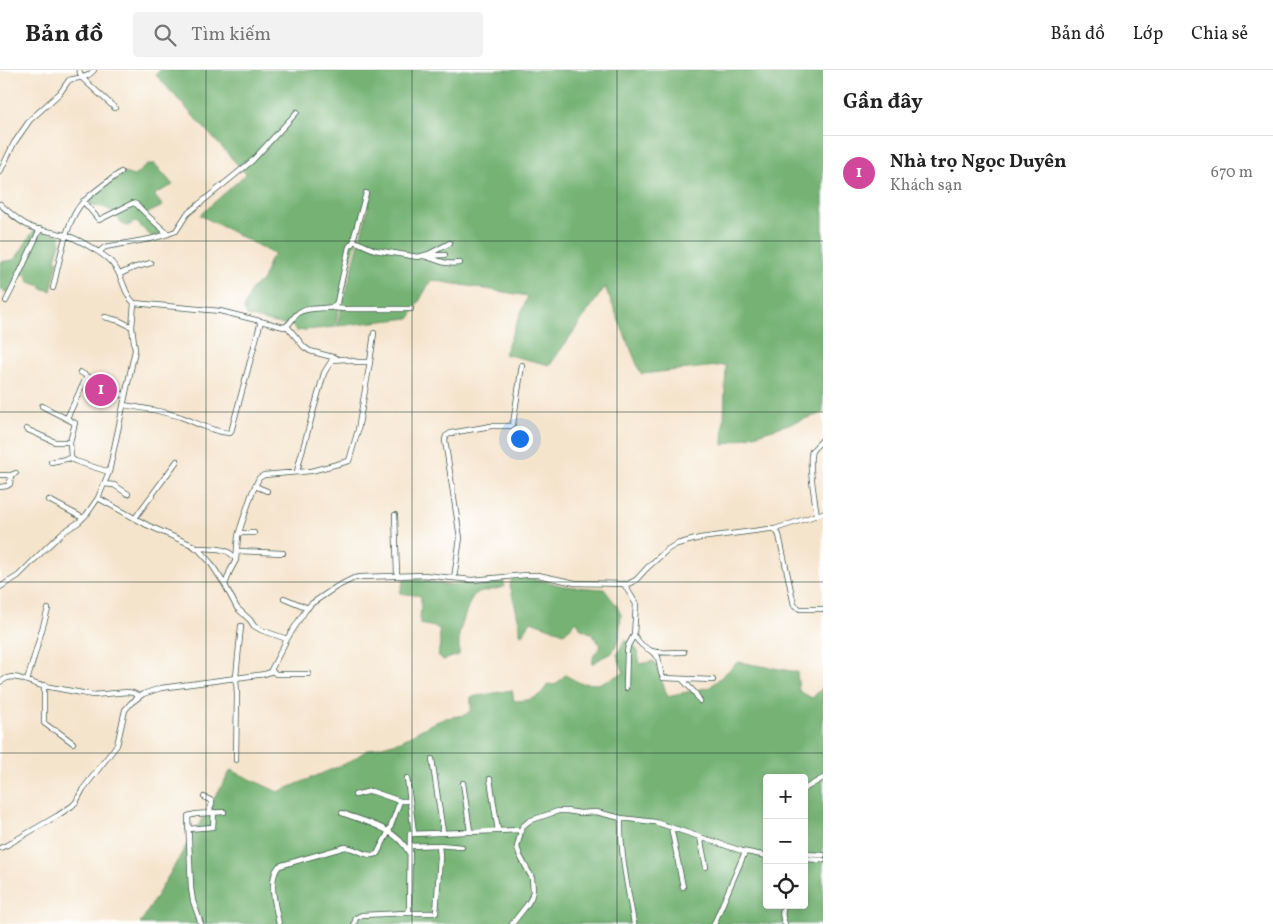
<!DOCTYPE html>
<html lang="vi">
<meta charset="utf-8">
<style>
body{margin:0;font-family:Vollkorn,serif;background:#f2f2f2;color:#222}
.controls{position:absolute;right:15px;bottom:15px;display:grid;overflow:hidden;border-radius:5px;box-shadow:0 2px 8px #0003}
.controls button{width:45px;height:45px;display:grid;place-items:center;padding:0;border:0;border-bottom:1px solid #e0e0e0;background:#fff;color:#222;font:25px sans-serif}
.you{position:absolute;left:519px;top:368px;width:18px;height:18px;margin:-12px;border:4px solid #fff;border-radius:50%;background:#1a73e8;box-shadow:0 0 0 8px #1a73e833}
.badge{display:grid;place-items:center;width:32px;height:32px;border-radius:50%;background:#2563eb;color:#fff;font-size:16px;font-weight:700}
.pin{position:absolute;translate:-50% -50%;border:2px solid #fff;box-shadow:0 1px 5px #0006}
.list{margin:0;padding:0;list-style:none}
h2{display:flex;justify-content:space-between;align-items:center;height:65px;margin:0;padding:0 20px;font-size:21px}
h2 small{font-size:16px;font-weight:400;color:#767676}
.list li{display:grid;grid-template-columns:32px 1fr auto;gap:15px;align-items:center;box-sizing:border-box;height:75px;padding:0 20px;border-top:1px solid #e0e0e0}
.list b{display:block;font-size:19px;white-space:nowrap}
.list p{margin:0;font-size:16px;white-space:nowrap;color:#767676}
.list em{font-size:16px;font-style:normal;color:#767676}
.icon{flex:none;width:28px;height:28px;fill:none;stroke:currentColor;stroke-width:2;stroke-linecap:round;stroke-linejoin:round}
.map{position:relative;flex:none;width:823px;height:854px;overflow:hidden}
header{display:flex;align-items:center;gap:30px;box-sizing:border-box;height:70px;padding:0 25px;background:#fff;border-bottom:1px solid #e0e0e0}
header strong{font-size:24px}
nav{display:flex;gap:28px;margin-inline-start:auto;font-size:18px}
.search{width:350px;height:45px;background:#f2f2f2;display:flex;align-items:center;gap:12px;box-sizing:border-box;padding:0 18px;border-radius:5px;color:#767676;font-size:19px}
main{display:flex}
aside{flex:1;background:#fff}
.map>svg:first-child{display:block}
.forest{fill:#74b273;stroke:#4a7854;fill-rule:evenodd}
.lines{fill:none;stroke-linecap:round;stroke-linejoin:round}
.street-casing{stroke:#3f564b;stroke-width:6}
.street{stroke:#fff;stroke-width:4.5}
.grid{fill:none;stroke:#1f3d34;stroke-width:1;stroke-opacity:0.55}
</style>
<header>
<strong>Bản đồ</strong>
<div class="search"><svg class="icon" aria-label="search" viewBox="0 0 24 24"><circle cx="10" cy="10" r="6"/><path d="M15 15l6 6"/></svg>Tìm kiếm</div>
<nav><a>Bản đồ</a><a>Lớp</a><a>Chia sẻ</a></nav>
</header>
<main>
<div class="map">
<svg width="823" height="854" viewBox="0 0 823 854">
<rect width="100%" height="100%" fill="#fff"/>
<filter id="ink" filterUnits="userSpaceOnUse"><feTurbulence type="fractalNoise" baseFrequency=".02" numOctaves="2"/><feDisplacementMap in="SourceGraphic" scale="10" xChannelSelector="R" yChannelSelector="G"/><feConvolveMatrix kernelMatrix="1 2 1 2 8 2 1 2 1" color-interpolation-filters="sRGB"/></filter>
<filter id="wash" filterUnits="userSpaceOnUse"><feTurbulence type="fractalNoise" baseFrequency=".0096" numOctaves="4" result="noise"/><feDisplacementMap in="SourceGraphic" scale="20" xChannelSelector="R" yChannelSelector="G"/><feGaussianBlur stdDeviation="1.12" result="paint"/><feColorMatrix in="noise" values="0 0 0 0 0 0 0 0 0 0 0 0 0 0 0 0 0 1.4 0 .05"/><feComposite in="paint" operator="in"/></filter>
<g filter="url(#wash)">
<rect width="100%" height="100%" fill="#f5e4cc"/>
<path class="forest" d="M160,0H823V343L723,375L726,295L641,304L605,217L550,295L504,284L528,226L431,210L410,248L337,256L369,135L363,138L364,140L340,234L335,257L296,261L293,256L284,255L247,246L244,239L252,218L263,210L270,189L275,184H274L200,145L246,104L156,5Z
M148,94H155L173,115L155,124V126L163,136L148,143L147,147L161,162L160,165L152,167L136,152L127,156L122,154C114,138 104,137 88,134V130L90,128L124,103L134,106Z
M34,160L60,165V173L55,189L58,191L51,221L41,218L42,216L29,212L27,205L19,203L8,223L0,219V192L13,190L18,185Z
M527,507L564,516L604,519L617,536L621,545L619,569L612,583L603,587L592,594L594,585L601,576L591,563L581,559L577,551L564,563L531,551L522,565L520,564V556L510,515L512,509Z
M414,508L447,515L475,513L504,509V517L474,524L468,536L459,564V585L443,590L438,585L440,574L439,558L420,554L421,526L400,523L404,509Z
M625,569L637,579L640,594L654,591L668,627L682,623L710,617L738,592L797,602L799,621L812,628L823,617V854H140L231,700L278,722L349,692L367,680L401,671L431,654L446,648L465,645L471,640V627L512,620L514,631C531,630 538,630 548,614L555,615L565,605L580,613L598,614L624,603L617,585ZM767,708H804V835H767Z"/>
</g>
<g filter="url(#ink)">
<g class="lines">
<defs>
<path id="street" d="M79,0L82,8L115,38
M0,102L14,73L30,50L60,23L69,10C79,7 87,9 94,0
M83,131L99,150L133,133L136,134L149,147L168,164
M0,134C10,143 19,152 31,157C42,161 54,162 65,165C77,168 89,176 100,183C108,188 116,196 120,206C124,215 126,226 134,233L132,257L135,280L109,402L98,428L87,444L79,452L62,463L45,479L18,506L0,517
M354,171V167L366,123
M99,182L105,177L150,169L165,165L176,161L187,144L252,91L297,42
M445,185L424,186C439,190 444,195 460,193
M120,204L133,198L151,193
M53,218C59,194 66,148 84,131C95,120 109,111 121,102
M6,231L15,213L40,159
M134,233L220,241L284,257C292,254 292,247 298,243C305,237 325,239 334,237L337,232L349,177L354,171L375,180L418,187L429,184L450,173
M333,238L345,239H411
M105,247L120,251L132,257
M287,256L304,277L310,281L336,288
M344,289L357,292H370L374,263
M80,302L87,306
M124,335C143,338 163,341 181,347C197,353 213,362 230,363L231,362L261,251
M42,336L75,353L70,372L71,388L75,391L109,402
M67,348L87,306L125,326
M26,359L55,372H70
M51,392L71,388
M297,402L300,389L324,303L332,290L345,289
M0,405H11L16,403
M104,414L114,415L128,424
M255,416L267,421
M0,417L7,416L10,414L11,405
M98,428L147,455L192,475L199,480L210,492L225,515L237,538L250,550L254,556L261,560L287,569
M49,430L83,448
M395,445L397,505
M817,445C815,433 808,390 812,381C815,377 820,373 823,369
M135,448L177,391
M775,459L823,443
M239,463H254
M196,478C210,479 229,476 236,490
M237,481L283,483
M454,508L460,468L445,370L446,366L451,363L491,356H511L513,354L522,295
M624,514L636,534L634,565L628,576L627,582L626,618
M225,515L230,501L236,490L238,466L241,456L252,423L259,408L264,405L311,401L349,391L358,360L370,292
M284,528L308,538
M634,565C647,587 662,582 684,582
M651,581L658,587L661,603L663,608L713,610
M271,600L276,604H308
M683,610L695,623L700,631
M27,611L48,539
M0,612L7,608L13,607L19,608L39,615L93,625L128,622L133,623L139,626
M44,615V653L52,659L57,661L73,673
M432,689L443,762
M236,690L237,625L236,607L241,556
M407,708L414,763
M490,709L498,761
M463,713L470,761
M804,719L823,708
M355,725L371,721L400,731
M204,727L212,731V733L209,743
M342,743C366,752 397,758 409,783
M621,748C620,784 628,819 634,854
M671,757L683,817
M188,759L213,757L214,742
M700,767L706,797
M410,776L439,775L462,777
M0,778L7,775L57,746L72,736L76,732L83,719L117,675L125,640L131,633L143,624L161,618L265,604L270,602L287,569L305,541L311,534L336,517L354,508L361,507L424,505L472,510L526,505H538L575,513L628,514L636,510L647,498L668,479L677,474L700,468L769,459H775L779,465L794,535L800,539H823
M804,784L823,785
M804,789L823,790
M406,843H436L440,787L439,775
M201,854L193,831L191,818L188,746L196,744L224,742
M279,854C276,837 267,810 279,796L345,777C356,778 367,788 377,784L389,761L400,731H410
M354,854L356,848L362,845L406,843L409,840L410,764L521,760
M512,854L527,835L531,828L533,821L532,808L520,786L517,777L522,757L529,751L558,741H567L580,743L596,742L621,748L655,752L742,781L767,786
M714,854L745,782
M785,854C782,847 781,842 785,835"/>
</defs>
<use href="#street" class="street-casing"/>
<use href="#street" class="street"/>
</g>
</g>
<path class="grid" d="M206,0V854M412,0V854M617,0V854M0,171H823M0,342H823M0,512H823M0,683H823"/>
</svg>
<div class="controls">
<button>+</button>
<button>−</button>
<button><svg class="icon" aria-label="locate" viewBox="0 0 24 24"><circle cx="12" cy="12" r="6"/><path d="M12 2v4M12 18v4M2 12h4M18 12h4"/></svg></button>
</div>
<div class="you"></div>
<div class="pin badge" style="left:101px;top:320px;background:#d1479c">1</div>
</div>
<aside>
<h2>Gần đây<small></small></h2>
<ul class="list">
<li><span class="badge" style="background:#d1479c">1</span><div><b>Nhà trọ Ngọc Duyên</b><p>Khách sạn</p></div><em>670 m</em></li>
</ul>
</aside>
</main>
